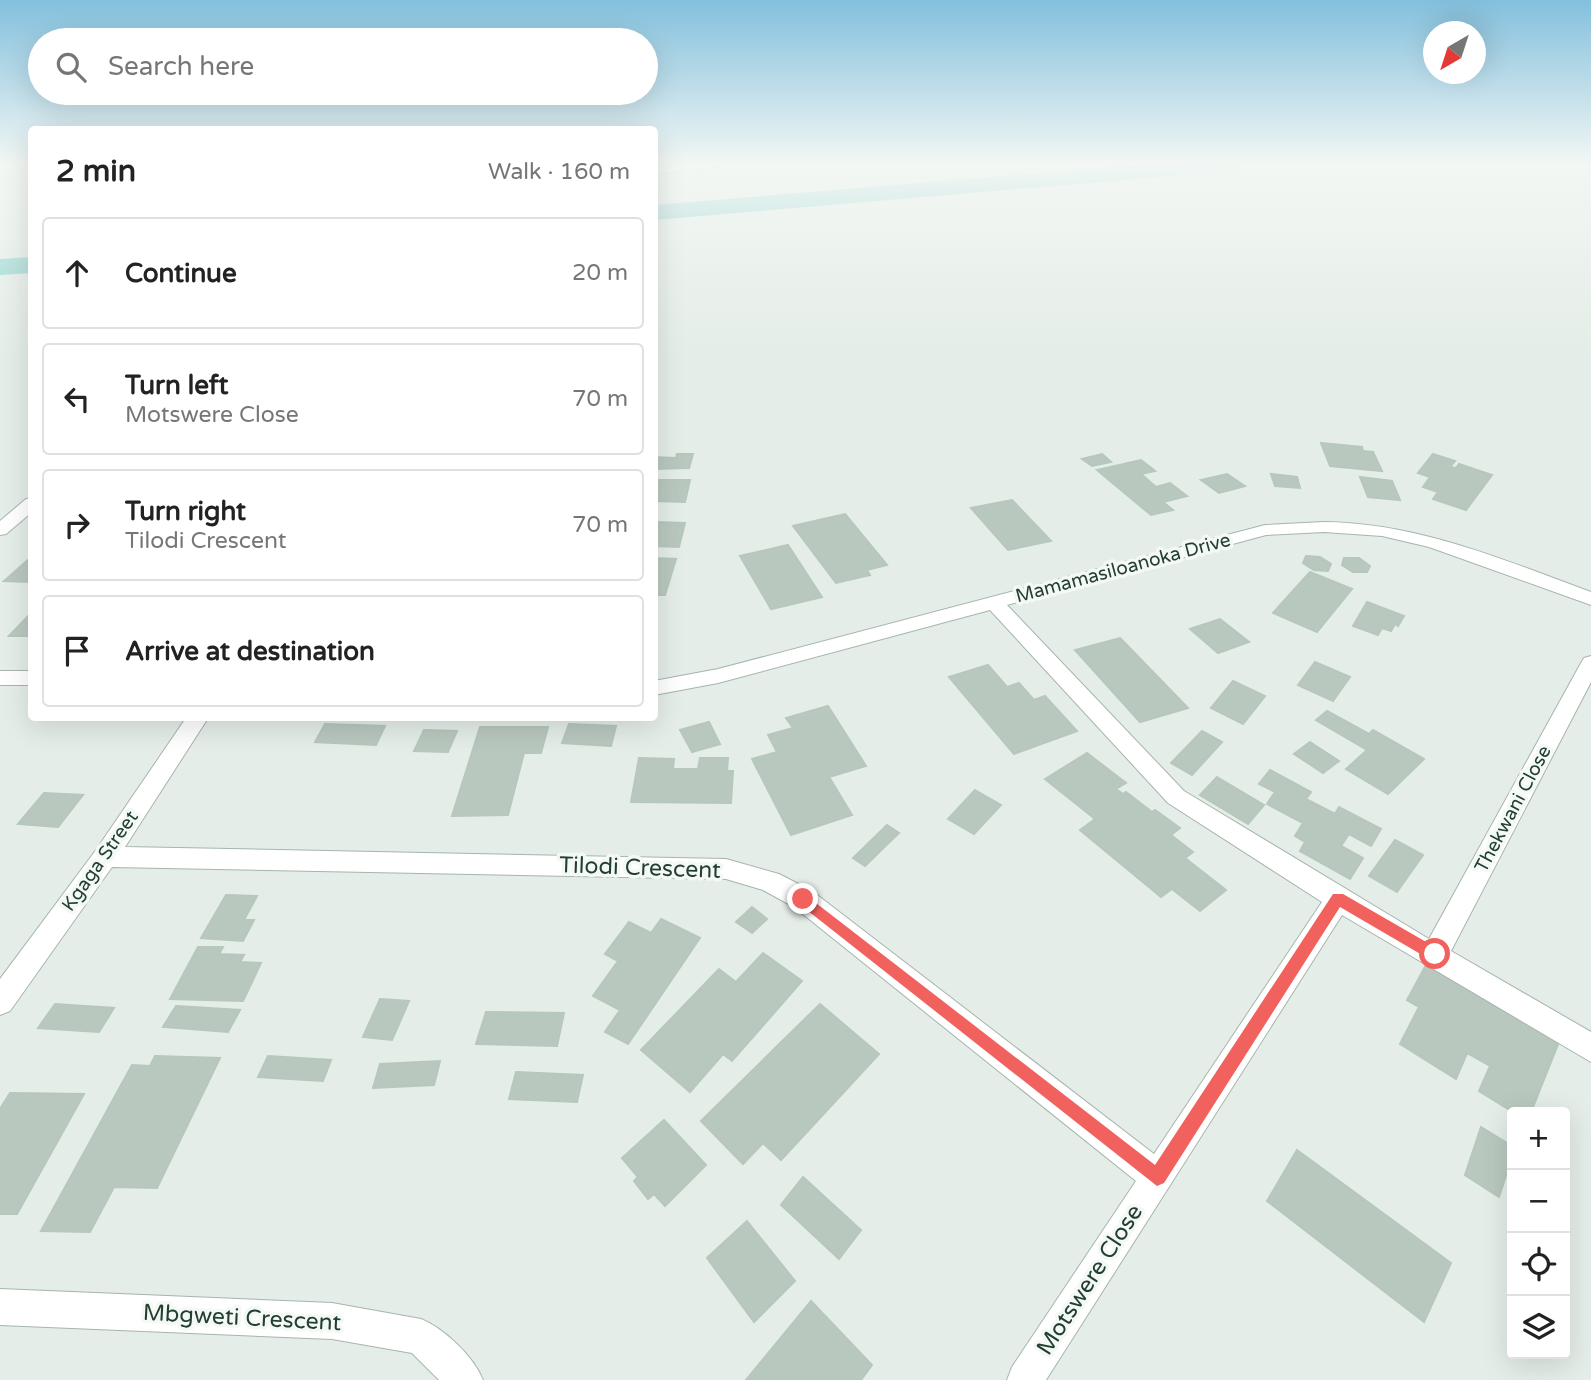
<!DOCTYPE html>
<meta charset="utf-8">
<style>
body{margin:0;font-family:"Varela Round",sans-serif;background:#f2f2f2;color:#222}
.controls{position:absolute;right:21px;bottom:21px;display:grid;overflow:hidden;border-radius:7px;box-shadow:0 7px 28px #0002}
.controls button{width:63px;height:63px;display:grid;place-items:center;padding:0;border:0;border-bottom:2px solid #e0e0e0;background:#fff;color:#222;font:35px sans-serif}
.compass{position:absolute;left:1423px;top:21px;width:63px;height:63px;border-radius:50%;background:#fff;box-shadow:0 7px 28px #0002;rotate:219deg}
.stop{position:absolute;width:21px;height:21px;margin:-16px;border:5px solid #f1625e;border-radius:50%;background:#fff}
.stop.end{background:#f1625e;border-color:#fff;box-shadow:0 2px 7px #0008}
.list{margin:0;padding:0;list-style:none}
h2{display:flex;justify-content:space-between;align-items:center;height:91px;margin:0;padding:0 28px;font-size:30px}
h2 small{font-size:23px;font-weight:400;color:#767676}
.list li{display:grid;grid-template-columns:46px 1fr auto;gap:21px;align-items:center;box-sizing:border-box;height:112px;margin:0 14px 14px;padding:0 14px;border:2px solid #e0e0e0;border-radius:7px}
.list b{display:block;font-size:26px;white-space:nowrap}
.list p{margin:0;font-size:23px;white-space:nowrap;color:#767676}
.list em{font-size:23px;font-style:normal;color:#767676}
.icon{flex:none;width:38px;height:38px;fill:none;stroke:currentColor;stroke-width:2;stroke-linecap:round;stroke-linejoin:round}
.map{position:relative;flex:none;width:1591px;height:1380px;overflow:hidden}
.search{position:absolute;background:#fff;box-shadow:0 7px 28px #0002;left:28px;top:28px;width:630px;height:77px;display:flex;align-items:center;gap:18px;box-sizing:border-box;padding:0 24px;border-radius:38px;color:#767676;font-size:26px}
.panel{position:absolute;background:#fff;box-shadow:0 7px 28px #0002;left:28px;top:126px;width:630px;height:595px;border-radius:7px}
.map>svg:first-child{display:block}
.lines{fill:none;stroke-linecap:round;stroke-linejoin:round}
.river{fill:#8cd1cd;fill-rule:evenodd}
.building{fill:#b9c8bf;stroke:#b6c7bc;stroke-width:2}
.minor-casing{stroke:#a6b5ad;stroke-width:2}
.path{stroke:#84b099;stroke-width:2;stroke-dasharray:2 2.5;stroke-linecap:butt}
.minor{fill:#fff;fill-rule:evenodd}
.route{fill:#f1625e}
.labels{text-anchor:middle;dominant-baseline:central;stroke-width:7;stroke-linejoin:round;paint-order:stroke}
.street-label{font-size:19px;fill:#233f31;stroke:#f4f9f6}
.near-street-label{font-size:23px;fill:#233f31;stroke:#f4f9f6}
</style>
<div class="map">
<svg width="1591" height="1380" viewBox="0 0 1591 1380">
<rect width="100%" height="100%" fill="#e4ede7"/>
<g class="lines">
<path class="river" d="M1149,164H1242L1239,169L1231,171L654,220V205Z
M32,257V273L0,275V259Z"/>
</g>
<path class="building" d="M1321,443L1362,447L1363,451L1373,452L1382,471L1330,466Z
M677,454H693L689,468L654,469V457L676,458Z
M1102,454L1111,462L1092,466L1082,459Z
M1433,454L1455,461L1450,467L1456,468L1459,464L1492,475L1466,510L1433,499L1438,492L1423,487L1430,477L1418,473Z
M1141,460L1155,471L1141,474L1156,487L1170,483L1187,496L1163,502L1173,510L1151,515L1097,470Z
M1227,474L1245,486L1219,493L1201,480Z
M1271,474L1297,477L1300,488L1275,486Z
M1360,477L1392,481L1400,500L1368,497Z
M654,480H690L685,502L654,501Z
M1012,500L1051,541L1008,550L971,508Z
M845,514L887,565L867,570L870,575L836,583L793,526Z
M654,522L685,523L679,547L654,546Z
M788,545L822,597L771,609L740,556Z
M1306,556L1320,557L1331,564L1328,571L1314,570L1303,563Z
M30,558L32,582L4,581Z
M654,558L676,559L665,595H654Z
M1344,558H1359L1370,566L1367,572H1353L1342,565Z
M1310,572L1352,589L1317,632L1273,613Z
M1367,602L1404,616L1398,626L1395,624L1391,631L1382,628L1378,635L1353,626Z
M32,612V636H9Z
M1220,619L1249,642L1218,653L1190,629Z
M1120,638L1188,708L1140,722L1075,650Z
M1315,662L1350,677L1333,701L1298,685Z
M988,665L1007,687L1019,683L1034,700L1045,696L1077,731L1014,754L949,677Z
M1233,681L1265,696L1243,724L1211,708Z
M828,706L866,766L829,777L852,815L791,835L752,759L777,752L768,735L793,728L786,718Z
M1327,711L1369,734L1373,730L1424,759L1388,794L1346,769L1367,750L1316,720Z
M709,722L720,744L692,752L680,730Z
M325,724L385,726L376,745L315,742Z
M569,724L616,726L611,746L562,743Z
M480,727H548L541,753H524L508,815L452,816Z
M424,730L457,731L448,752L414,751Z
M1202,731L1222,742L1192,775L1171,763Z
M1310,742L1339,761L1323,773L1294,754Z
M1087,753L1126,783L1116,789L1123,794L1126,792L1152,812L1155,810L1180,828L1171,835L1193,852L1185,858L1226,890L1200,911L1172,889L1161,897L1080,830L1095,819L1045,779Z
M639,758L674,759L673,769H698L700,758H728L727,771H733L731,803L631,802Z
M1270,770L1311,792L1306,799L1335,814L1339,807L1381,829L1371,846L1349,834L1341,846L1363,858L1350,879L1300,851L1305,842L1295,836L1303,823L1267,804L1275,792L1259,784Z
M1217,777L1264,805L1248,824L1200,795Z
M975,790L1001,805L974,834L948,819Z
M44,793L83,795L58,827L18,824Z
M887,825L899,833L865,866L853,858Z
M1395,840L1423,855L1397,892L1369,876Z
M226,895L257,896L244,920H254L243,941L201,938Z
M752,907L767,919L752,933L736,922Z
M661,919L700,938L628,1044L605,1032L620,1010L593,996L618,961L605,954L629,922L651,933Z
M198,947H223L219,954L244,955L240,962L261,963L243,1001L170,999Z
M763,953L802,981L732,1061L723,1054L690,1092L641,1050L719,969L736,982Z
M1426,965L1559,1042L1531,1112H1513L1479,1091L1490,1066L1467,1053L1456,1079L1400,1044L1419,1007L1407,1000Z
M380,999L409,1001L392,1040L363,1037Z
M55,1004L114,1008L99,1032L38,1028Z
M820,1004L879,1054L781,1160L763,1143L743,1164L701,1121Z
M176,1006L240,1010L228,1032L163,1027Z
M486,1012L564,1013L557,1046L476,1044Z
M155,1056L220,1058L157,1188L114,1187L90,1232L41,1231L132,1065L150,1066Z
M268,1056L331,1060L323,1081L258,1077Z
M440,1061L434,1085L373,1088L380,1064Z
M516,1072L583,1075L577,1102L509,1099Z
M10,1093L84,1094L17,1214H0V1109Z
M664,1120L706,1165L665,1206L654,1194L648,1199L634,1181L638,1177L622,1158Z
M1481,1127L1512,1146V1157L1499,1197L1465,1175Z
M1297,1150L1451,1263L1424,1322L1267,1201Z
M803,1177L861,1230L839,1259L781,1205Z
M747,1221L795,1281L754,1322L707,1258Z
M811,1301L872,1365L861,1380H746Z"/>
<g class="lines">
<defs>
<path id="minor" d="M701,164H738L654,174V168Z
M32,498V512L6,534L0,535V521L26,499Z
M1324,522C1418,523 1504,560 1591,592V605L1429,547L1382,536L1324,532L1266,535L1007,605L1184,791L1429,939L1581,663L1584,658L1591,656V682L1451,951L1591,1032V1062L1342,915L1046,1380H1007L1012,1367L1136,1181L794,907L763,890L726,879L112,867L10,1011L0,1015V979L96,850L186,718H208L125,847L726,859L779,874L812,891L1154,1154L1322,902L1168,803L990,610L718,683L654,695V681L718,669L1265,525Z
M0,671H32V685H0Z
M0,1289L332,1303L421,1319C445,1329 474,1357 483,1380H439L412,1353L332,1339L0,1325Z"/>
</defs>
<use href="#minor" class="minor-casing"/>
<path class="path" d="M1122,164L1124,173"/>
<use href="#minor" class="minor"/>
</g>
<linearGradient id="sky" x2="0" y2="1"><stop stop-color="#83c0dd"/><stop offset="0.46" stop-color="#f3f7f4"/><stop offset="1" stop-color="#f3f7f4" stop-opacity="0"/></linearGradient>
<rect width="1591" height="357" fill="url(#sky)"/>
<path class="route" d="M803,893L1155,1165L1333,894H1343L1440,950L1442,954L1440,959H1429L1340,907L1164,1183L1157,1186L798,903V895Z"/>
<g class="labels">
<g class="street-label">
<text transform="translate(1123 568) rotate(-15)">Mamamasiloanoka Drive</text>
<text transform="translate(1513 809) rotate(-62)">Thekwani Close</text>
<text transform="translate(100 861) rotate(-55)">Kgaga Street</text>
</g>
<g class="near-street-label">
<text transform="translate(640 868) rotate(2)">Tilodi Crescent</text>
<text transform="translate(1090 1280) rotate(-57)">Motswere Close</text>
<text transform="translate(242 1318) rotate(3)">Mbgweti Crescent</text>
</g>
</g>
</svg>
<div class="controls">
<button>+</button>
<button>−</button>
<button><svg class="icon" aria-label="locate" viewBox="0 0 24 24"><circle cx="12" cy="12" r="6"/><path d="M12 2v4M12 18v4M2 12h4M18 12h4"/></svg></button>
<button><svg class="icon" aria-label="layers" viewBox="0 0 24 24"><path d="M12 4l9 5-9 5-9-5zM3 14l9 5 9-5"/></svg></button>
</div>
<svg class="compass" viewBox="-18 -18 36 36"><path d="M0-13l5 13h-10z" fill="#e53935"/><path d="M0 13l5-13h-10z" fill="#767676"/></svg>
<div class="stop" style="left:1435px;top:954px"></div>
<div class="stop end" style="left:803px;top:899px"></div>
<div class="search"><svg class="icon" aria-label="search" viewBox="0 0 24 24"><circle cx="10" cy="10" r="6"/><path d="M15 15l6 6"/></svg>Search here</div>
<section class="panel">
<h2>2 min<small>Walk · 160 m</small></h2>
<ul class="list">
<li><svg class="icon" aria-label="ahead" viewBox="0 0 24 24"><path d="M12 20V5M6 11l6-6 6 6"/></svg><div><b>Continue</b></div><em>20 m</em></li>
<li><svg class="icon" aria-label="left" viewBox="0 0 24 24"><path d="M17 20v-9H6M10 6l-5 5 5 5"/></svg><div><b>Turn left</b><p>Motswere Close</p></div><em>70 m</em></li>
<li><svg class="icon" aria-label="right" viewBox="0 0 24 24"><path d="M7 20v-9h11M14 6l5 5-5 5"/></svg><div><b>Turn right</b><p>Tilodi Crescent</p></div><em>70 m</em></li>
<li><svg class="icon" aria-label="arrive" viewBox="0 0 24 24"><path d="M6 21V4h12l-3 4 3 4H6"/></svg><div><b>Arrive at destination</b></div></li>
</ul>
</section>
</div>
